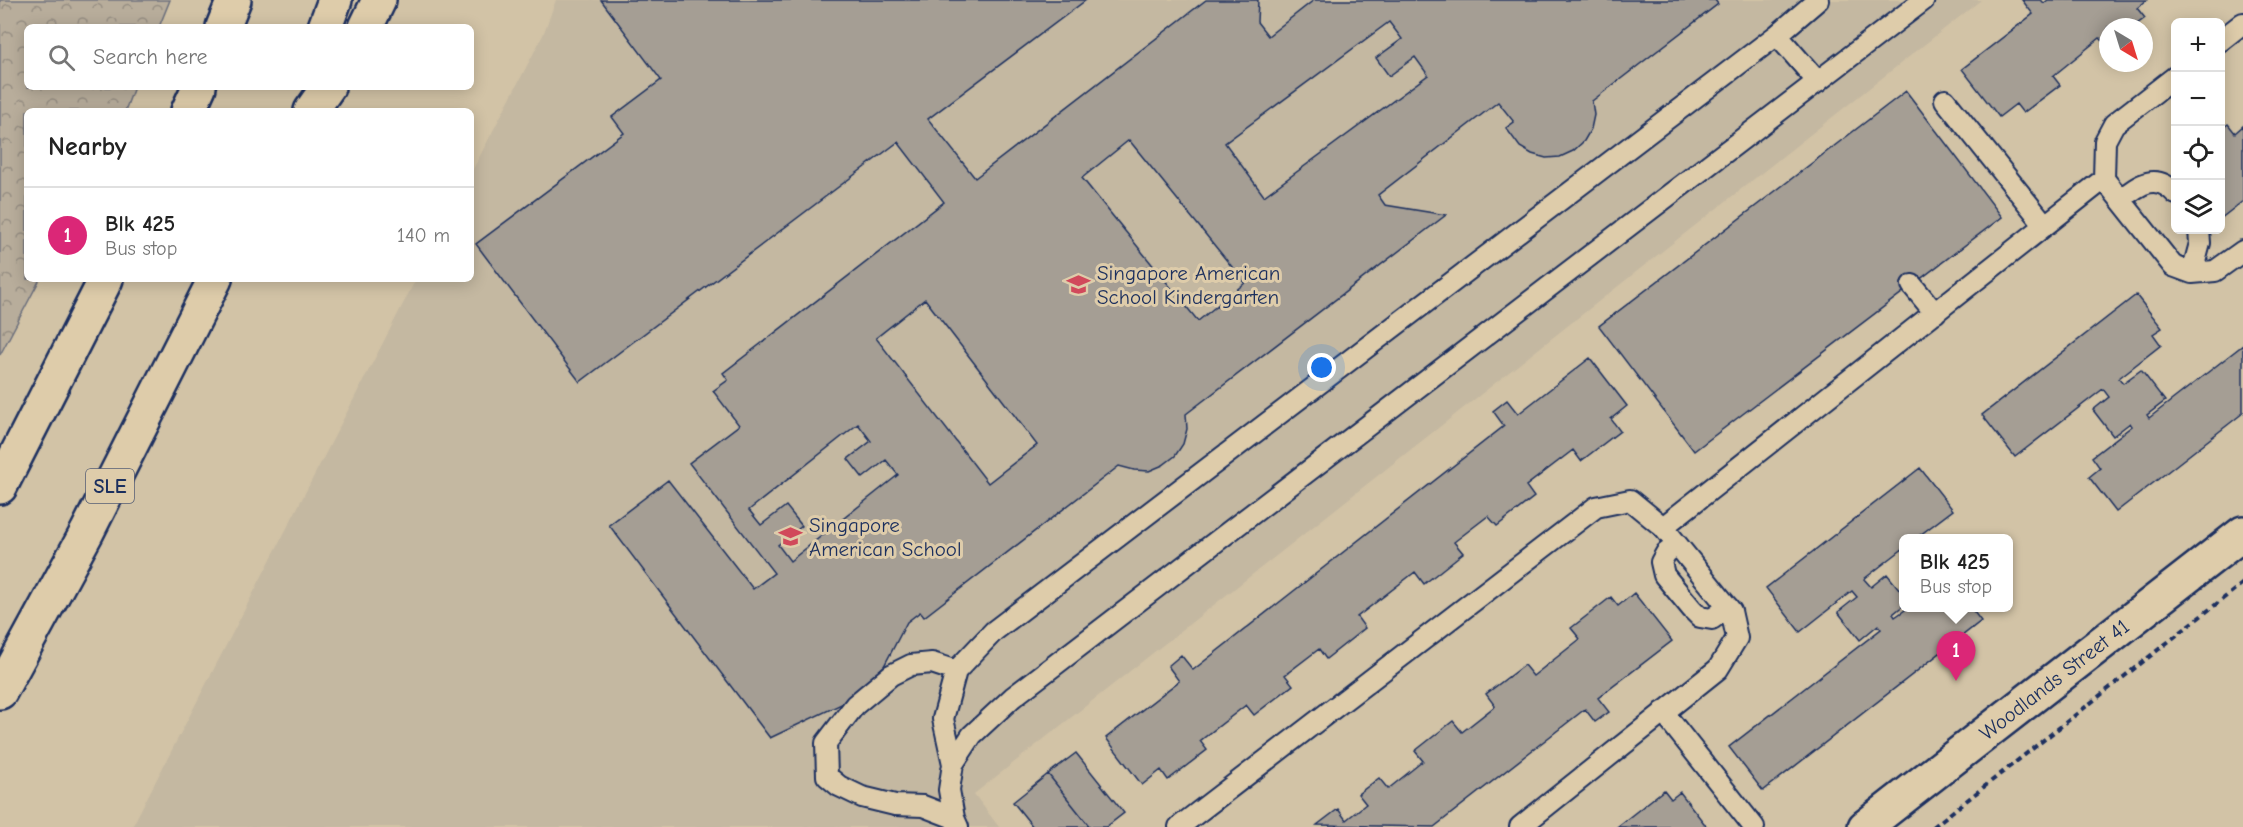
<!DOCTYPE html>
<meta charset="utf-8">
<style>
body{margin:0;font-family:"Comic Neue",sans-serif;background:#f6f6f6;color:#222}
.controls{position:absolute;right:18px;top:18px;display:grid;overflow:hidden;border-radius:9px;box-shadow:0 3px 15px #0003}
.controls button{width:54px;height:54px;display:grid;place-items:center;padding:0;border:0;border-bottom:2px solid #e0e0e0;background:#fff;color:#222;font:30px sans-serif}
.compass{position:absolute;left:2099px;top:18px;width:54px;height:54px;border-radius:50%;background:#fff;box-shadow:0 3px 15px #0003;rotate:142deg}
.you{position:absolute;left:1322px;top:368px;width:21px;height:21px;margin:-15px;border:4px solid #fff;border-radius:50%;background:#1a73e8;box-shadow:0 0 0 9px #1a73e833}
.badge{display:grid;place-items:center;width:39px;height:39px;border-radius:50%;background:#db2777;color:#fff;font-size:20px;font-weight:700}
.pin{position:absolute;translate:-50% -50px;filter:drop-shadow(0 2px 3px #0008)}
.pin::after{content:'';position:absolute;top:32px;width:21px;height:18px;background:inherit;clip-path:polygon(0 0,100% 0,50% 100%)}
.popup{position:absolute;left:1899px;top:534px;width:114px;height:78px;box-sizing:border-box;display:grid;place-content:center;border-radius:9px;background:#fff;filter:drop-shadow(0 2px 4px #0005);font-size:20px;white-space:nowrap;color:#767676}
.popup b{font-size:22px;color:#222}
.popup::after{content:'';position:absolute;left:50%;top:100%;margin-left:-12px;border:12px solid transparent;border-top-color:#fff}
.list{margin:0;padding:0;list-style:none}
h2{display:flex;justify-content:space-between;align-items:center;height:78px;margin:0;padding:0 24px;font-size:26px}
h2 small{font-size:20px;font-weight:400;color:#767676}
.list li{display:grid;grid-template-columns:39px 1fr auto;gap:18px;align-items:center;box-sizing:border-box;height:96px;padding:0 24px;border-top:2px solid #e0e0e0}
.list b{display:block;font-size:22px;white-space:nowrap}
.list p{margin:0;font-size:20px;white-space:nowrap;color:#767676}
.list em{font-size:20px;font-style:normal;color:#767676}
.icon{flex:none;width:33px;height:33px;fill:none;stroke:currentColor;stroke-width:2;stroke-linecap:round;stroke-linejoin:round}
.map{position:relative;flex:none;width:2243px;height:827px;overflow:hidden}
.search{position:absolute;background:#fff;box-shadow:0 3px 15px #0003;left:24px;top:24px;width:450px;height:66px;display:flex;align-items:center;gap:15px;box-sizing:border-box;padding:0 21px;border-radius:9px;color:#767676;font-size:22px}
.panel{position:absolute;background:#fff;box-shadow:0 3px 15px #0003;left:24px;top:108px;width:450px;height:174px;border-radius:9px}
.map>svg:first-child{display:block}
.built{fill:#c4b8a1}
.forest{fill:url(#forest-crowns);stroke:#6a6e7c;stroke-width:1.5}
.building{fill:#a59e94;stroke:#1b2f5e;stroke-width:1.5;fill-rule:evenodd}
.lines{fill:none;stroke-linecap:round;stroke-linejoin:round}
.lane-casing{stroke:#1b2f5e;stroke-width:24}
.street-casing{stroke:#1b2f5e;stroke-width:38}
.highway-casing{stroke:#1b2f5e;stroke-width:38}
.path{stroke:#1b2f5e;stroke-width:4;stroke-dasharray:6 4.5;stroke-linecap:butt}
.lane{stroke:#deccaa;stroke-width:20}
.street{stroke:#deccaa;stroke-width:33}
.highway{stroke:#deccaa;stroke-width:33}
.labels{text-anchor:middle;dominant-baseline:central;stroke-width:6;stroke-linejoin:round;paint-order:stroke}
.shield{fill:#deccaa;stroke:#565e75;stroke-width:1.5}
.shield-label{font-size:20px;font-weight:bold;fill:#1b2f5e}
.poi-label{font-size:21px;fill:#1b2f5e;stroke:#deccaa;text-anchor:start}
.street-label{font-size:21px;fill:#1b2f5e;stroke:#deccaa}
</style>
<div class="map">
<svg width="2243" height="827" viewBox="0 0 2243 827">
<defs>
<pattern id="forest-crowns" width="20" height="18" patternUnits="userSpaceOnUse" patternTransform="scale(1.5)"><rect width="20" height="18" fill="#b8ad9b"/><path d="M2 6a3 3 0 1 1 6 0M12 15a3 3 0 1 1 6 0" fill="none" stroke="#958d82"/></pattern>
</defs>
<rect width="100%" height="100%" fill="#d2c3a6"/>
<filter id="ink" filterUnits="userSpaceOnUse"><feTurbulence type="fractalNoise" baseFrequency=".0167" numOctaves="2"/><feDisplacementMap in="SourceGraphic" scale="12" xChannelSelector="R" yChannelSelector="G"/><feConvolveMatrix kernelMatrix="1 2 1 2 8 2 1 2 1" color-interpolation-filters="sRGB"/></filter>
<g filter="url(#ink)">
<path class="built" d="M556,0H1981L974,794L999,827H132L416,279H471V173L543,35Z"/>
<path class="forest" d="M0,0H170L159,27H27V87H134L125,111H27V279H40L0,355Z"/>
<path class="building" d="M601,0H1086L928,119L975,178L1206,0H1258L1257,22L1268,36L1314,0H1715L1718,4L1592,101L1594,115L1591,129L1584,141L1573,151L1560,157L1546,158L1532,154L1520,147L1506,128L1514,122L1498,102L1378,195L1385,205L1446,215L1186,414L1187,429L1183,444L1175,456L1163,465L1149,471L1134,470L1119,466L924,617L920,612L907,622L884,666L848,701L770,738L609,525L668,480L753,589L774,573L689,463L739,425L713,391L728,380L723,373L944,202L898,142L580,382L476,244L624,133L612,117L661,80ZM1389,22L1402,39L1376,58L1389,76L1415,57L1428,75L1264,196L1225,143ZM1129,140L1245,283L1198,321L1082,178ZM925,299L1037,445L988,483L876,338ZM858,424L871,441L848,459L863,478L886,460L898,475L790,561L778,545L802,526L786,506L761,525L749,510Z
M2022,0H2041L2044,3L2048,0H2147L2137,8L2145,18L2133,27H2108V46L2100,38L2053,76L2060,85L2023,113L2016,104L1999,117L1962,69L2033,14Z
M1906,91L2002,217L1694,451L1599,326Z
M2228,124L2235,133L2243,126V201L2220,219V130Z
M2136,295L2162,328L2153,334L2161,345L2119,378L2123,383L2141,370L2165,401L2147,415L2149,418L2243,345V413L2116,512L2089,477L2100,468L2092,457L2132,426L2130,423L2113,436L2093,410L2109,397L2103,389L2015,457L1982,415Z
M1590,358L1627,406L1611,419L1620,431L1581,461L1573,450L1526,486L1534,497L1497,526L1488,516L1454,542L1463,553L1424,584L1415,572L1357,617L1365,628L1326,659L1319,649L1285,675L1293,685L1254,715L1246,705L1200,741L1207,750L1168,780L1161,770L1142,785L1106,738L1179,681L1168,666L1181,655L1193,670L1504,426L1493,411L1507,400L1518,414Z
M1920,468L1953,510L1916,538H1904V548L1864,579L1871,587L1887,574L1904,595V605L1893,614L1895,617L1908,608H1971L1981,621L1763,791L1729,747L1881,629L1878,625L1860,640L1838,612L1857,597L1852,591L1800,632L1766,588Z
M1634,593L1672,641L1598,698L1609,712L1595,722L1585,709L1434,827L1317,825L1338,809L1346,820L1366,804L1358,794L1379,778L1388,789L1423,761L1415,751L1453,721L1462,732L1495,706L1486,694L1524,665L1533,676L1580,639L1571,628L1611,597L1618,606Z
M1076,753L1124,813L1106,827H1090L1048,774Z
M1048,774L1090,827H1033L1013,802Z
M1664,790L1671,799L1680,792L1707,827H1617Z"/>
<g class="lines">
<defs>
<path id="lane" d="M1777,35L1818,82
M2220,41L2243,23
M2176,76L2114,124L2105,141L2104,179L2173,266L2192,273L2215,271L2243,251
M1945,100L2045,225
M2121,199C2140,184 2156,172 2176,194
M2192,273L2200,243L2199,230
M1912,285L1935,313
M1663,527L2104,179
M1677,545L1666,553L1661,562L1664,575L1692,609L1700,617L1712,619L1728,607
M1663,712L1754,827
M953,764L972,735L1013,697L1924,0
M954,818L923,806L895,805L862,797L839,786L827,776L826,743L855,705L891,675L911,665L932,663L956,671
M958,827L954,818L949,790L953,764L943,719L956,671L994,631L1777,35L1818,0
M1179,827L1596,507L1630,500L1663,527L1731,611L1737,638L1718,669L1520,827"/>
<g id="street">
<path id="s1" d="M1865,827L2243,533"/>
</g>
<path id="highway" d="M223,27L234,0
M325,27L335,0
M366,27L379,0
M188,111L199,87
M311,111L328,87
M0,487L106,279
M0,692L87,532L215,279"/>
</defs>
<use href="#lane" class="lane-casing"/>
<use href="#street" class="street-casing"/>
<use href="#highway" class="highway-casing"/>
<path class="path" d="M1933,827L2243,583"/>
<use href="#lane" class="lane"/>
<use href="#street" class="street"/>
<use href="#highway" class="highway"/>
</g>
</g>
<defs>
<symbol id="school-bare" viewBox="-9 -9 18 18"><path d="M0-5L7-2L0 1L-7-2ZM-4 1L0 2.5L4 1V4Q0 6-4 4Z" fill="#d1495b" stroke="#deccaa" stroke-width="2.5" paint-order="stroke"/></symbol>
</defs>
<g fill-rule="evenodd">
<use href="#school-bare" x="1062" y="268" width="33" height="33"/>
<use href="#school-bare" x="774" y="520" width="33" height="33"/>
</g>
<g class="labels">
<rect class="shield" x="86" y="469" width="48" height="34" rx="4.5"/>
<g class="shield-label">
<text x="110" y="486">SLE</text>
</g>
<g class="poi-label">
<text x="1097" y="273">Singapore American<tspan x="1097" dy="24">School Kindergarten</tspan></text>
<text x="809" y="525">Singapore<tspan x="809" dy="24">American School</tspan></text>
</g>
<g class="street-label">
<text stroke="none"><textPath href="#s1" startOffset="240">Woodlands Street 41</textPath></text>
</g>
</g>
</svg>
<div class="controls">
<button>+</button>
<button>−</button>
<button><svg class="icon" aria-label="locate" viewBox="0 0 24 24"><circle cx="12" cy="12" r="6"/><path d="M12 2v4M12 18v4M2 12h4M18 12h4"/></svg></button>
<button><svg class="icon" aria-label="layers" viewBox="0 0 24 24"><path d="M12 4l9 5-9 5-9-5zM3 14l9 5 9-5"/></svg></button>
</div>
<svg class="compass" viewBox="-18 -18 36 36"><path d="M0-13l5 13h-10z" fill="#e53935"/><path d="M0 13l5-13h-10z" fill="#767676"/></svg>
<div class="you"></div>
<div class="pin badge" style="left:1956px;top:681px">1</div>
<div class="popup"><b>Blk 425</b>Bus stop</div>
<div class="search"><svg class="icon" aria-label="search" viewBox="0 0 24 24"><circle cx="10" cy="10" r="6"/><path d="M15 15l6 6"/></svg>Search here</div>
<section class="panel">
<h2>Nearby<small></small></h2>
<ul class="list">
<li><span class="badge">1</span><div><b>Blk 425</b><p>Bus stop</p></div><em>140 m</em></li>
</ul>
</section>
</div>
